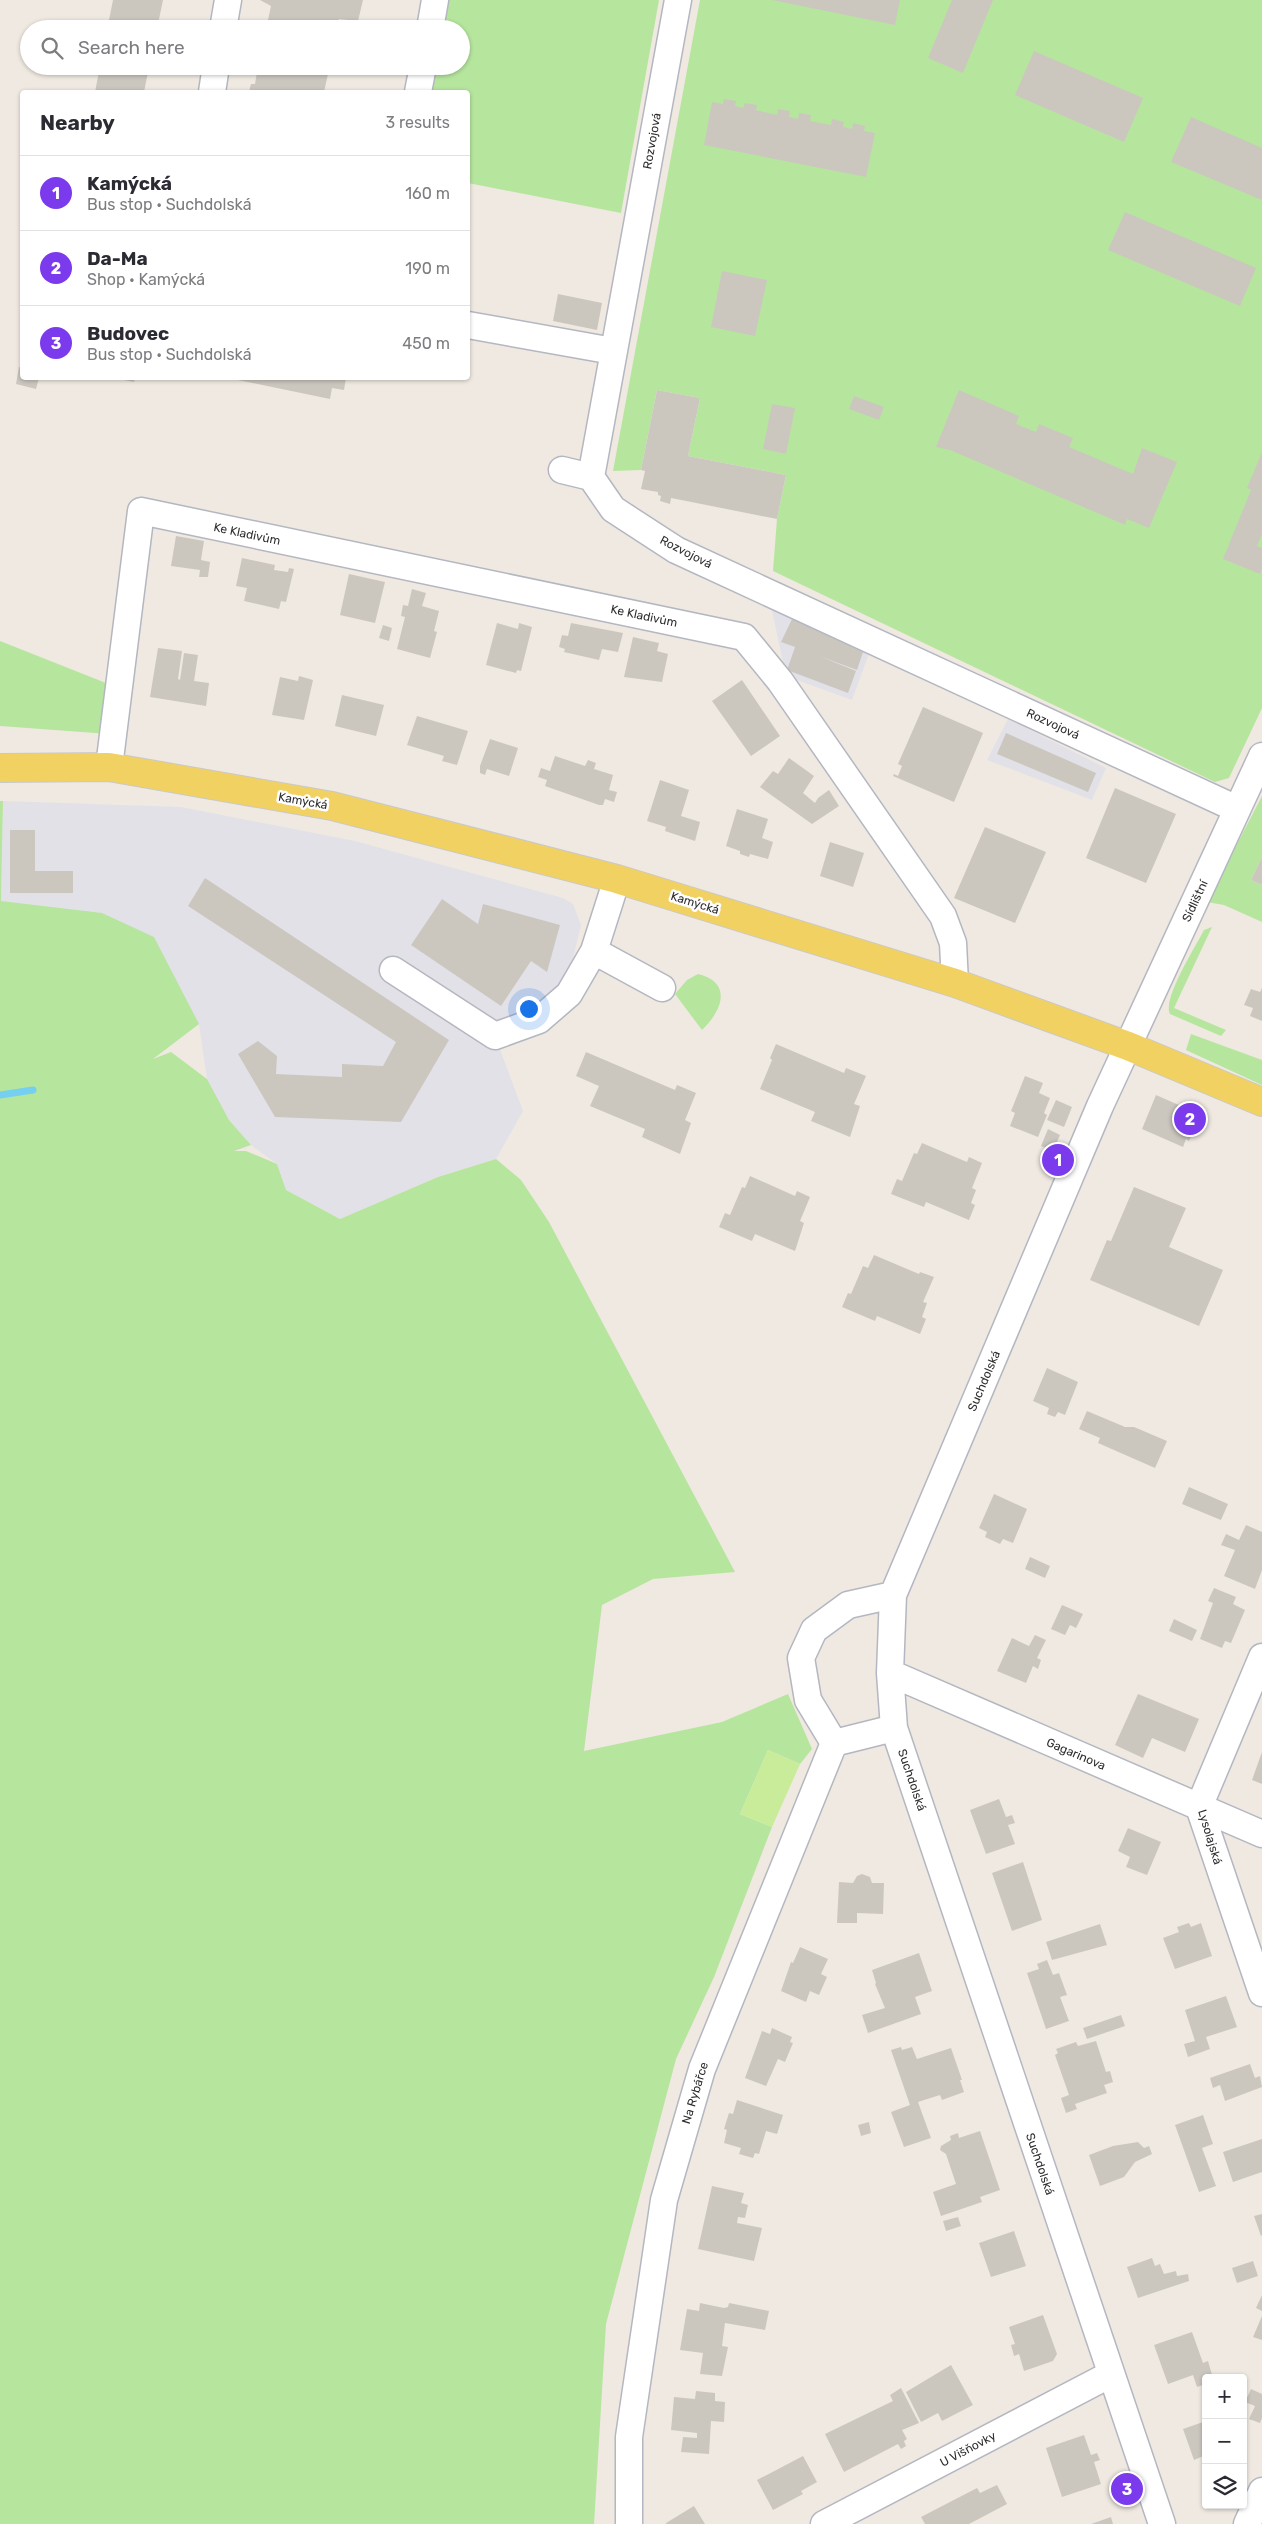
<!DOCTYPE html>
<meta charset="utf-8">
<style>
body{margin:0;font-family:Rubik,sans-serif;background:#f2f2f3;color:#2b2b33}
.controls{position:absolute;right:15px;bottom:15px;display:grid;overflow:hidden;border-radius:5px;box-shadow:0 1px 4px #0004}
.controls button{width:45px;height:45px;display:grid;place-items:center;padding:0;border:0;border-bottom:1px solid #e1e1e2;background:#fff;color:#2b2b33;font:25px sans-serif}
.you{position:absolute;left:528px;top:1008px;width:18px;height:18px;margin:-12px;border:4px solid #fff;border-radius:50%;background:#1a73e8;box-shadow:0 0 0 8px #1a73e833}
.badge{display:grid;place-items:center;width:32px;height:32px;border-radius:50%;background:#7c3aed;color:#fff;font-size:16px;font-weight:700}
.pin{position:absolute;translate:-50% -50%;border:2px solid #fff;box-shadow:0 1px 5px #0006}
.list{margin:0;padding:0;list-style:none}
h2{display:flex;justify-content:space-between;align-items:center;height:65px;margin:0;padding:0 20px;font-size:21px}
h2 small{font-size:16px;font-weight:400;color:#7c7c81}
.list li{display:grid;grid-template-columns:32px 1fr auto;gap:15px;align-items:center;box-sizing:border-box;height:75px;padding:0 20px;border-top:1px solid #e1e1e2}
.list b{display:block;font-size:19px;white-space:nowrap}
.list p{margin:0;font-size:16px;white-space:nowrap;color:#7c7c81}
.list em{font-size:16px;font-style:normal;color:#7c7c81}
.icon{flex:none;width:28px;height:28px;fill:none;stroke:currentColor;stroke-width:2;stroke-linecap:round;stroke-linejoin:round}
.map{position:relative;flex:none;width:1262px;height:2524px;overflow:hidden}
.search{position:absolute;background:#fff;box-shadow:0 1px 4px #0004;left:20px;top:20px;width:450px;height:55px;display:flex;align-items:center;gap:12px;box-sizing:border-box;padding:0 18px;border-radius:28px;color:#7c7c81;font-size:19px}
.panel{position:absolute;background:#fff;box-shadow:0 1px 4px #0004;left:20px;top:90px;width:450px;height:290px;border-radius:5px}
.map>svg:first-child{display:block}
.industrial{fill:#e3e1e8}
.green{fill:#b6e59e}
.pitch{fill:#c9ec9a}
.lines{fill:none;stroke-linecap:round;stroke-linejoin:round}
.stream{stroke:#75cff0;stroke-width:7}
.building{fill:#cbc7bf}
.minor-casing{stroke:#b4b7c1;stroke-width:29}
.major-casing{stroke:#c9c9c9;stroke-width:30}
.minor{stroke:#fff;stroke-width:26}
.major{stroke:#f2d163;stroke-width:28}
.labels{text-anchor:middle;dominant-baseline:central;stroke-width:5;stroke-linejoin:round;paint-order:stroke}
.street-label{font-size:12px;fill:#2e2e2e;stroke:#fff}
</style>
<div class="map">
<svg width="1262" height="2524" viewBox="0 0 1262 2524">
<rect width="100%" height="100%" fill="#efe9e1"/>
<path class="industrial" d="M771,606L871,648L852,700L786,676Z
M1008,719L1106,768L1092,800L987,760Z
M3,801L181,807L355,841L563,898L573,904L581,925L566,987L499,1047L523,1111L496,1159L438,1177L340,1219L286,1190L277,1164L251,1145L229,1120L216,1098L207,1079L199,1024L1,901Z"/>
<path class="green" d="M445,0H659L621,213L468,183V92H424L430,66H461V29H438Z
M700,0H1262V708L1229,778L1215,782L773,571L777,519L786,475L688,456L700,398L657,390L641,470L613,471Z
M0,641L116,687L109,734L0,726Z
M1262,796V857L1251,880L1262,885V922L1224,905L1207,902Z
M0,801H3L1,901L102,913L154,937L199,1024L153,1059L171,1052L207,1079L229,1120L251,1145L234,1151H246L277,1164L286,1190L340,1219L438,1177L496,1159L521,1180L549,1222L735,1572L653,1579L602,1605L584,1751L722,1722L788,1694L812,1749L800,1764L768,1750L740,1814L772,1827L714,1977L676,2059L606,2324L594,2524H0Z
M1212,927L1174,1008L1226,1030L1221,1036L1170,1014C1162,999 1196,946 1204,930Z
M698,974C734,983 721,1012 702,1030L675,994L687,980Z
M1191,1034L1262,1060V1085L1186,1050Z"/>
<path class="pitch" d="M768,1750L800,1764L772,1827L740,1814Z"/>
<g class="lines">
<path class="stream" d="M0,1095L33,1090"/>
</g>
<path class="building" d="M113,0H163L157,29H103L104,24L108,25Z
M260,0H363L358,21L339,19L337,29H266L271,6Z
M772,0H900L895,25Z
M952,0H993L963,73L928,58Z
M1034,51L1143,98L1124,142L1015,95Z
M100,66L149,67L144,92H95Z
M258,66H333L331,75L328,74L324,92H249L251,84H255Z
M724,99L736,101L735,106L743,108L745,103L757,105L756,110L777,115L778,109L790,111L789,117L798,119L799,113L811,115L810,121L831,125L832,119L844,122L843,127L852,129L853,123L865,126L864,131L875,133L866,177L704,145L712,102L723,104Z
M1191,117L1262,148V200L1171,162Z
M1125,212L1256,268L1240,306L1108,250Z
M722,271L767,280L755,336L711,327Z
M558,294L602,303L597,330L553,321Z
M19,367L22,368V378H39L36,389L16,384Z
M114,378H135L134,382Z
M228,378H346L344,390L332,388L330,399Z
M657,390L700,398L688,456L786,475L777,519L671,498L670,504L660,501L661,496L658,495V492L641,489L645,471L641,470Z
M959,390L1019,416L1016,424L1036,432L1039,424L1073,438L1069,447L1133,474L1142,448L1177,462L1149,528L1127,519L1125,525L1123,524L950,450L936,447Z
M854,396L884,407L879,420L849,409Z
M772,404L795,408L786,454L763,449Z
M1262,452V534L1257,546L1262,548V568L1260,574L1223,559L1251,490L1247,488Z
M176,536L204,541L201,560L210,562L208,577H199L200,570L171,566Z
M242,558L275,565L274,570L288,572L289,568L294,569L286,602L281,601L279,609L244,601L247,588L236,586Z
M349,574L385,582L375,623L340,615Z
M412,589L426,593L422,606L439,611L434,631L437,632L430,658L397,649L405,617L401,616L403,605L408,606Z
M792,619L863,652L857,670L819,656L856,671L848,693L787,670L795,647L781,642Z
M497,623L518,629L519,623L532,627L521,671L517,670L516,673L486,665Z
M571,623L623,633L618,652L602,649L599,660L564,652L565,649L559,647L562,635L568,636Z
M383,625L392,628L389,641L379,638Z
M633,637L659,643L657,651L668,654L662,682L624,677Z
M158,648L182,651L178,679L180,680L184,653L198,655L194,681L209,683L206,706L150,697Z
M299,676L313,680L304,720L272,715L280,677L298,681Z
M742,680L780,736L751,756L712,701Z
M342,695L384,705L376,736L335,726Z
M923,707L983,733L954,802L893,776L894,774L898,776L902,766L898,764Z
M417,716L468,731L457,765L442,761L444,756L407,745Z
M1006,733L1096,773L1088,792L997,754Z
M490,739L518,748L509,776L487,769L485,775L480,773V766Z
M555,756L585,766L588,760L596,763L594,769L613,775L609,790L617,792L614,802L605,799L603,805H599L545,786L547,780L538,777L541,768L550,771Z
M789,758L814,776L803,793L815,803L818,798L829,790L839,806L812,824L760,787L773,771L778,774Z
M660,780L689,790L681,816L700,822L695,841L665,831L666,827L647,821Z
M1115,788L1176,814L1146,883L1086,858Z
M737,809L768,819L762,838L773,842L768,859L750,854L749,857L740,854V851L726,846Z
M985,827L1046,852L1015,923L954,898Z
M10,830H35V871H73V893H10Z
M830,842L864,853L853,887L820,876Z
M1262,857V885L1251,880Z
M205,878L449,1040L401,1122L275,1117L238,1054L258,1041L277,1056L276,1074L342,1077V1064L383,1066L396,1042L188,906Z
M442,899L478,924L483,904L560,925L547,972L531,961L501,1006L411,945Z
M1262,988V1021L1250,1016L1253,1008L1244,1005L1251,989L1260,992Z
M776,1044L844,1073L846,1068L866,1076L854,1104L860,1106L850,1137L811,1121L815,1112L760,1089L772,1060L770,1058Z
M586,1052L675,1090L677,1085L696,1093L685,1120L691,1123L680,1154L642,1137L645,1129L590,1106L599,1086L576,1076Z
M1025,1076L1043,1083L1039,1093L1050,1098L1044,1113L1047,1115L1038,1137L1010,1126L1015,1113L1011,1111Z
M1156,1095L1197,1113L1188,1133L1192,1134L1189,1141L1186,1139L1183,1147L1142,1129Z
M1056,1100L1072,1107L1064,1127L1047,1120Z
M1048,1129L1060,1135L1053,1151L1041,1146Z
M922,1143L967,1162L969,1157L982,1163L972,1188L976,1190L971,1203L975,1205L969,1220L926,1202L924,1207L891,1194L897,1179L902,1181L914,1153L917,1154Z
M750,1176L795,1196L797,1191L810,1197L800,1221L804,1223L795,1251L755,1234L752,1241L719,1227L725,1213L730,1215L742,1187L745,1188Z
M1134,1187L1186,1208L1169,1247L1223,1270L1199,1326L1090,1280L1107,1240L1111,1241Z
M874,1255L919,1274L920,1272L934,1277L923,1302L927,1303L922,1317L926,1319L920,1334L877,1316L875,1321L842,1307L848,1293L851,1294L863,1266L868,1268Z
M1047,1368L1078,1382L1065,1415L1058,1412L1055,1417L1047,1414L1049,1408L1033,1401Z
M1087,1411L1125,1427H1134L1167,1441L1155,1468L1098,1443L1100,1438L1079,1429Z
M1189,1487L1228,1504L1221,1520L1182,1504Z
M994,1494L1027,1509L1013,1543L1003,1539L1000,1544L985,1537L987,1532L979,1528Z
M1246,1525L1262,1532V1570L1255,1589L1224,1576L1235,1550L1221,1545L1226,1534L1239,1540Z
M1030,1557L1050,1566L1045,1578L1025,1569Z
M1214,1588L1236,1597L1233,1604L1245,1610L1231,1643L1225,1641L1222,1648L1200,1639L1213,1603L1208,1601Z
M1062,1605L1083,1614L1076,1628L1070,1625L1065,1635L1051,1629Z
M1174,1619L1197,1630L1192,1641L1169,1631Z
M1035,1635L1046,1640L1037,1658L1041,1660L1038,1669L1033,1666L1026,1683L997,1671L1012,1638L1029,1646Z
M1138,1694L1199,1719L1185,1752L1152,1738L1143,1758L1115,1745Z
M1262,1752V1784L1252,1780Z
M999,1799L1006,1817L1012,1815L1015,1823L1008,1825L1015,1844L986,1854L970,1810Z
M1128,1828L1161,1842L1147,1875L1126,1867L1130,1857L1118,1851Z
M1023,1862L1042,1920L1012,1931L992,1873Z
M862,1874L870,1877L872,1883H884L883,1914L857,1913V1923H837L839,1882L853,1883L857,1876Z
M1189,1923L1191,1927L1201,1923L1212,1956L1175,1969L1163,1938L1179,1932L1177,1927Z
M1100,1924L1107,1945L1052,1960L1046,1942Z
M800,1947L828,1959L821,1974L827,1977L819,1995L810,1991L806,2002L781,1991L791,1962L793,1963Z
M919,1953L932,1991L915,1997L921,2014L868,2033L862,2015L885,2008L875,1984L876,1983L872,1970Z
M1047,1960L1053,1975L1059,1973L1067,1995L1060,1997L1069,2021L1046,2029L1027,1973L1039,1969L1037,1964Z
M1226,1996L1237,2027L1206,2037L1210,2049L1188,2057L1184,2044L1195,2041L1185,2010Z
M1121,2015L1125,2026L1087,2039L1083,2028Z
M772,2028L792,2037L790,2042L793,2043L785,2062L778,2059L766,2086L745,2078L762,2031L770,2034Z
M1096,2041L1106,2072L1110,2071L1113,2082L1104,2085L1107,2093L1075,2104L1077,2109L1066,2113L1061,2098L1069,2095L1055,2055L1058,2053L1056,2049L1076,2042L1078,2046Z
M901,2047L902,2050L912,2047L917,2059L951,2048L962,2080H960L964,2092L942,2100L940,2095L918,2102L931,2138L904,2147L891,2112L910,2105L891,2050Z
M1250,2064L1255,2078L1260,2076L1262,2087L1225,2101L1220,2085L1213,2088L1210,2078Z
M737,2100L783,2115L777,2134L766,2131L759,2154L755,2153L753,2158L739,2154L741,2148L724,2143L727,2130L724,2129L729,2113L733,2114Z
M1203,2115L1213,2144L1202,2148L1216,2186L1199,2192L1175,2125Z
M869,2122L871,2133L861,2136L858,2125Z
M980,2131L1000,2190L980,2197L982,2202L941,2216L933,2192L956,2184L946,2154L940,2150L941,2146L951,2140L950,2136L958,2133L959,2138Z
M1262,2139V2172L1233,2182L1223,2152Z
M1138,2142L1144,2148L1149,2146L1152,2154L1135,2162L1124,2177L1100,2186L1089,2155L1113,2146Z
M712,2186L744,2193L741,2203L748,2205L745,2218L738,2217L737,2223L762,2228L754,2261L698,2249Z
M1262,2214V2235L1261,2236L1254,2216Z
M958,2217L961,2226L946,2231L943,2221Z
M1014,2231L1026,2266L991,2277L979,2243Z
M1152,2258L1155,2266L1160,2264L1164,2274L1176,2271L1177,2276L1188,2274L1189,2281L1138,2298L1127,2267Z
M1253,2261L1258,2276L1237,2283L1232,2268Z
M1262,2295V2311L1256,2308Z
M700,2303L724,2308L728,2307L729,2303L769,2311L765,2330L725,2323L722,2346L728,2347L722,2376L700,2374L703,2353L680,2350L687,2309L699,2311Z
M1043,2315L1057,2354L1053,2361L1024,2371L1019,2354L1014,2356L1011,2345L1015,2344L1009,2327Z
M1262,2316V2340L1253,2337Z
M1192,2332L1203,2363L1208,2361L1213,2378H1206V2384L1197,2387L1193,2375L1168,2384L1154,2345Z
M951,2365L973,2405L942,2421L938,2413L921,2422L906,2392Z
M901,2388L919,2423L902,2430L907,2439L904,2441L906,2446L901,2449L898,2444L844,2472L825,2434L893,2401L890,2395Z
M1251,2389L1262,2394V2418L1260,2423L1249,2419L1255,2406L1245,2402Z
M696,2391L715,2393V2401L725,2402L724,2422L711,2421L709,2454L681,2452L683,2437L697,2438V2433L671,2430L674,2397L695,2399Z
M1206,2421V2455L1194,2460L1183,2429Z
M1084,2435L1091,2455L1097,2453L1100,2460L1094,2462L1101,2484L1062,2497L1046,2448Z
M803,2456L817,2482L801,2491L803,2494L773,2510L757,2480Z
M997,2485L1007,2504L969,2524H925L921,2517L977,2488L980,2493Z
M694,2506L705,2524H666V2523Z
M1111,2517L1113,2524H1091Z"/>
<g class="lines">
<defs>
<path id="minor" d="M678,0L591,477L613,509L676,550L1237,809
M223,29L228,0
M430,29L435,0
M212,92L216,66
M418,92L423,66
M468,325L613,351
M562,470L591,477
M109,767L141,511L744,637L780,681L943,916L953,943L955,983
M594,951L662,988
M393,970L495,1036L539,1020L569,994L594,951L617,879
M1262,1657L1199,1807L1262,1993
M890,1673L1262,1834
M834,1743L808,1700L801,1658L814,1630L848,1605L893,1595
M834,1743L894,1728
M629,2524V2437L664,2200L702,2069L834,1743
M824,2524L1111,2374
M1162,2524L894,1728L890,1673L893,1595L1100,1106L1262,756
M1247,2524L1262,2491"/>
<path id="major" d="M0,768L109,767L332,806L617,879L955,983L1128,1046L1262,1102"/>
</defs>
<use href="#minor" class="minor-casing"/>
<use href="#major" class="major-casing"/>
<use href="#minor" class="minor"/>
<use href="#major" class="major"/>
</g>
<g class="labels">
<g class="street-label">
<text transform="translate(652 141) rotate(-80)">Rozvojová</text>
<text transform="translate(247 534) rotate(12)">Ke Kladivům</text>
<text transform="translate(686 552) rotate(27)">Rozvojová</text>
<text transform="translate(644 616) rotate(12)">Ke Kladivům</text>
<text transform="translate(1053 724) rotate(25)">Rozvojová</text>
<text transform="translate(303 801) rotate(10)">Kamýcká</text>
<text transform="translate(1195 901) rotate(-65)">Sídlištní</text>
<text transform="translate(695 903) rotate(17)">Kamýcká</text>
<text transform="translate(984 1381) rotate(-67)">Suchdolská</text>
<text transform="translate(1076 1754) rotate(23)">Gagarinova</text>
<text transform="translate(912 1780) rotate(71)">Suchdolská</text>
<text transform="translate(1210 1837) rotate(73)">Lysolajská</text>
<text transform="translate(695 2093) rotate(-73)">Na Rybářce</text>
<text transform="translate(1040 2164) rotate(71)">Suchdolská</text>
<text transform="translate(968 2449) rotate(-28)">U Višňovky</text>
</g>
</g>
</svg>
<div class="controls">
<button>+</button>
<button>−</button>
<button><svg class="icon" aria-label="layers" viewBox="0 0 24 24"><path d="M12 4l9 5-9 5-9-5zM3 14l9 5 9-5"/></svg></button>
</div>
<div class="you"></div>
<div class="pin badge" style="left:1058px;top:1160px">1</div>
<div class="pin badge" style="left:1190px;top:1119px">2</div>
<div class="pin badge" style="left:1127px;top:2489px">3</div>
<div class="search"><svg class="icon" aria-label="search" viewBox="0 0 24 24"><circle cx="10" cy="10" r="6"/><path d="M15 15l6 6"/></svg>Search here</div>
<section class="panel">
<h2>Nearby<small>3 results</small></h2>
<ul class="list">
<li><span class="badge">1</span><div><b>Kamýcká</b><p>Bus stop · Suchdolská</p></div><em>160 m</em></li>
<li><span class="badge">2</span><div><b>Da-Ma</b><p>Shop · Kamýcká</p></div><em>190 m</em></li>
<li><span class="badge">3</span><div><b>Budovec</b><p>Bus stop · Suchdolská</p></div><em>450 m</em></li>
</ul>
</section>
</div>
